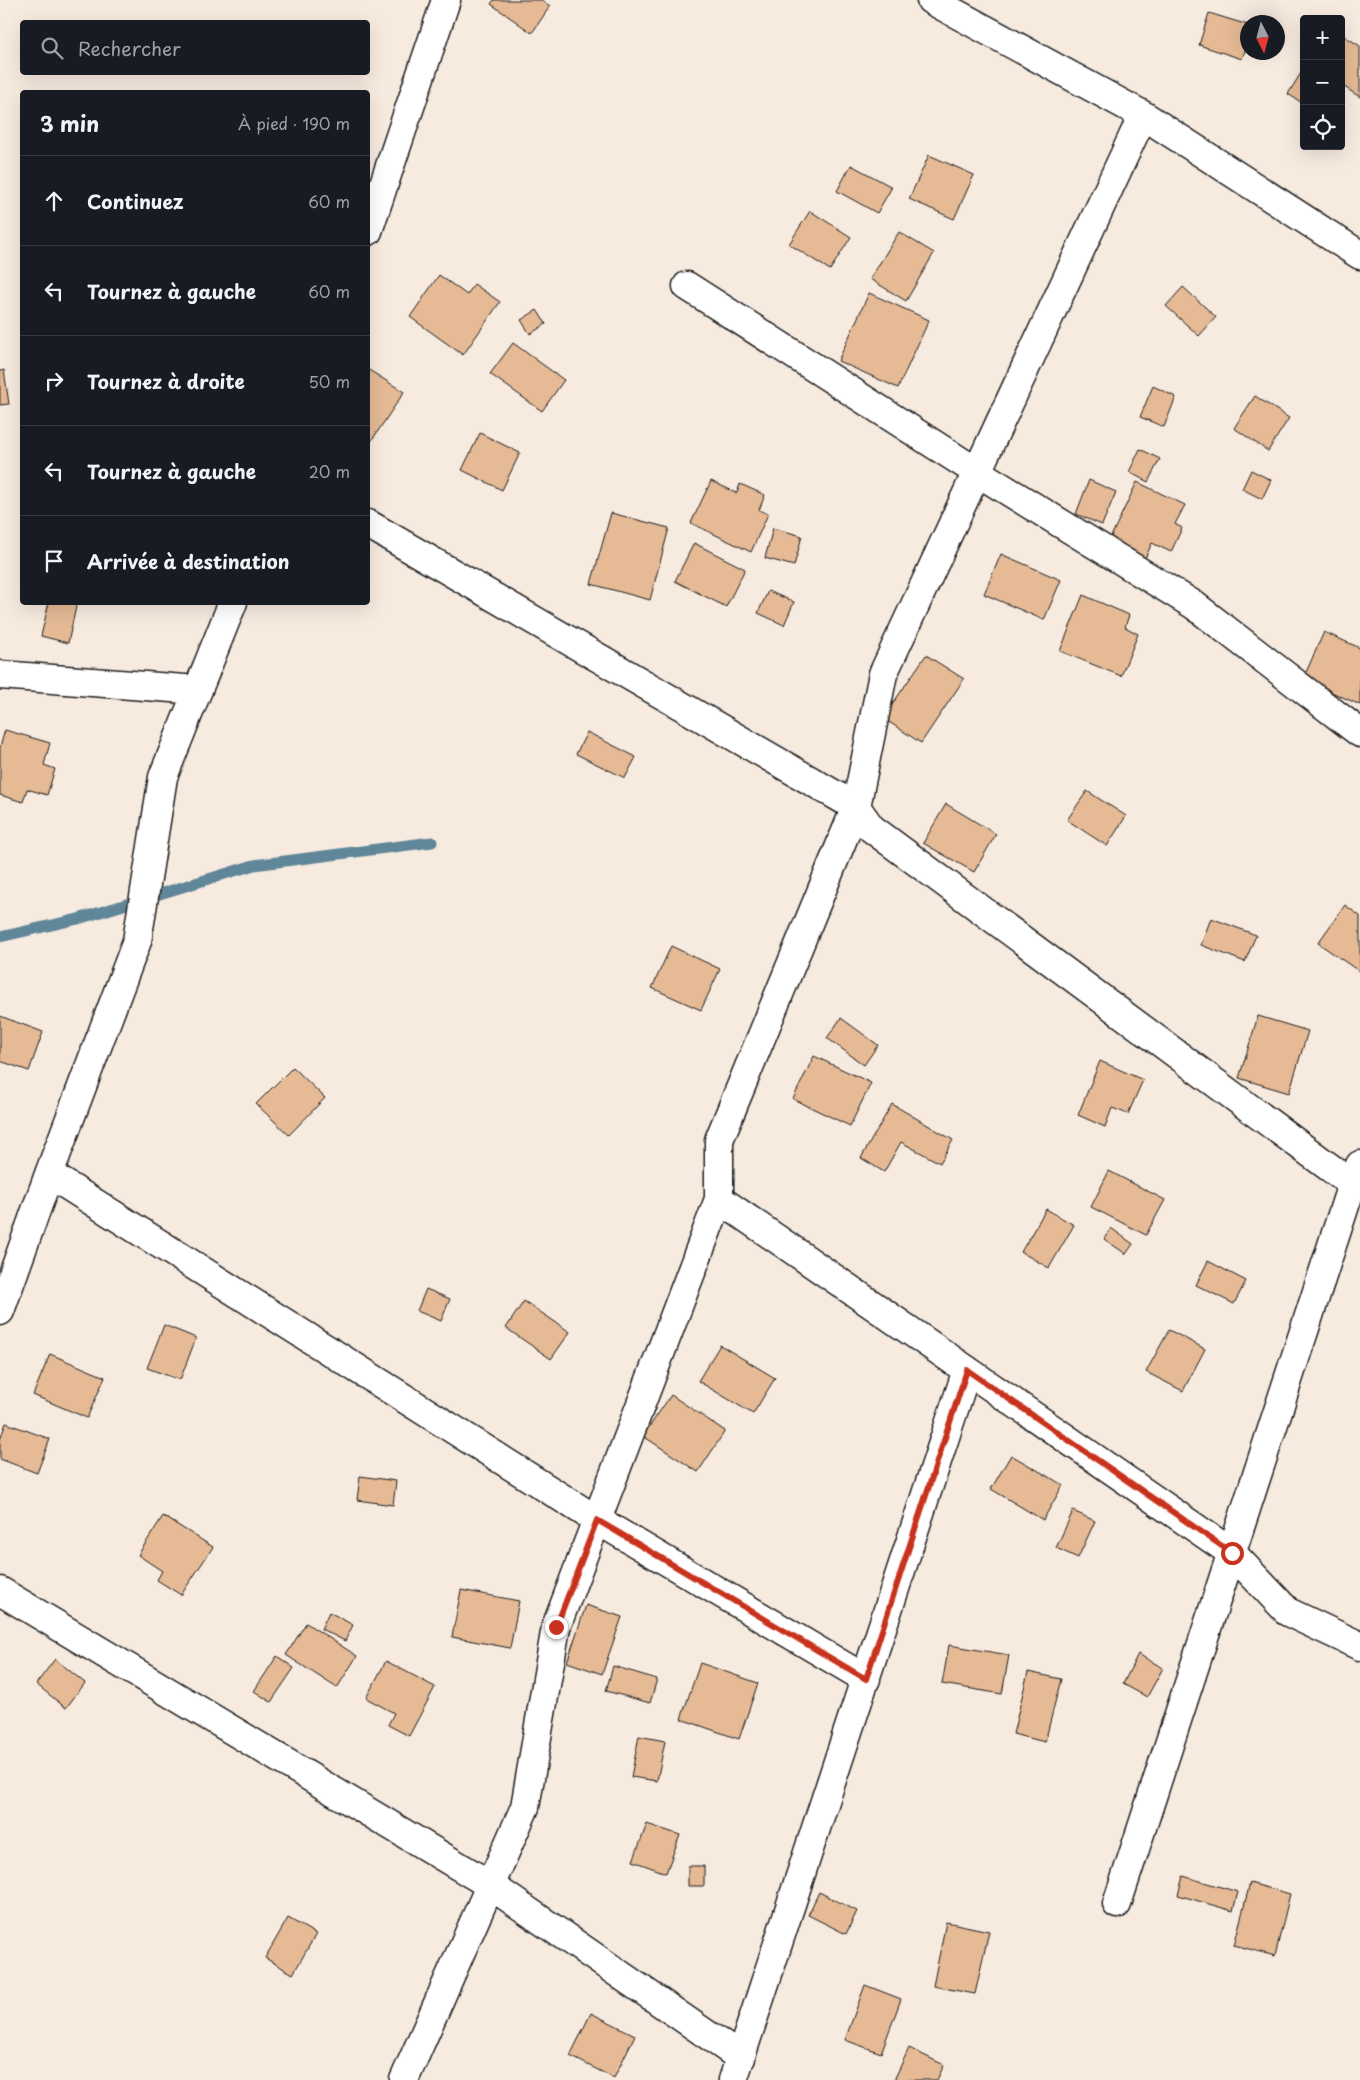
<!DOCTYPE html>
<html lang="fr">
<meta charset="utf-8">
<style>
body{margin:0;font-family:"Playpen Sans",sans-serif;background:#242831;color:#f1f3f6}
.controls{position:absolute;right:15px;top:15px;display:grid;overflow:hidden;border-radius:5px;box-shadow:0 5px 20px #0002}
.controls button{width:45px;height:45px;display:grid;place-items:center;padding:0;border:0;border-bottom:1px solid #363941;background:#171b24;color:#f1f3f6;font:25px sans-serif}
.compass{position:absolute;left:1240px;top:15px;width:45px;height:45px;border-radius:50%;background:#171b24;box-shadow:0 5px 20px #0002;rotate:174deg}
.stop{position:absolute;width:15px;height:15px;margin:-11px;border:4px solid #c8321e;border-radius:50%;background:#fff}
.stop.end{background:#c8321e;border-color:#fff;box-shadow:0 1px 5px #0008}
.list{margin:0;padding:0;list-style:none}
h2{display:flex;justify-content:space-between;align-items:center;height:65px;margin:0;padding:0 20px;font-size:21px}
h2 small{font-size:16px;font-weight:400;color:#9ea1a6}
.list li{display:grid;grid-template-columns:32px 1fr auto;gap:15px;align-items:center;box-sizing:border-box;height:90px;padding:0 20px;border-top:1px solid #363941}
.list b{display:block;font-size:19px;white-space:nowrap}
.list em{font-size:16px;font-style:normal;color:#9ea1a6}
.icon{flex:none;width:28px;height:28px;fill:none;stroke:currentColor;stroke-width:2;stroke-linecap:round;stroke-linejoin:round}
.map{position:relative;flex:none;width:1360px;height:2080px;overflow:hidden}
.search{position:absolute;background:#171b24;box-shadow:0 5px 20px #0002;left:20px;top:20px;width:350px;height:55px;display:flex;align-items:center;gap:12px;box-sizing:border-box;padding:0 18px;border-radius:5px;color:#9ea1a6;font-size:19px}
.panel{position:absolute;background:#171b24;box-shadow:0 5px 20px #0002;left:20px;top:90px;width:350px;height:515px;border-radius:5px}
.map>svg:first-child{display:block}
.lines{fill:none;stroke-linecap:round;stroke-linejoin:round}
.stream{stroke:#5f8699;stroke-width:11}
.building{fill:#e5ba95;stroke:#1c1c1c}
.street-casing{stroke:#1c1c1c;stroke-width:31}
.street{stroke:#fff;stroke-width:28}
.route{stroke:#c8321e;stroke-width:6}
</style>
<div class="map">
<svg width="1360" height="2080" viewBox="0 0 1360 2080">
<rect width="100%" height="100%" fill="#f7eadf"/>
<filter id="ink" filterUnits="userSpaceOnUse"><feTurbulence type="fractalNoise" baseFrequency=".02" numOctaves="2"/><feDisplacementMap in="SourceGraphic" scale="10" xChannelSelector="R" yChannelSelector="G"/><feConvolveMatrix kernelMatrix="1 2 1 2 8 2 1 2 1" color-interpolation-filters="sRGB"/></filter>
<g filter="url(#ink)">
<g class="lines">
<path class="stream" d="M0,937L78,919L254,865L432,842"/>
</g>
<path class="building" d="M494,0H541L550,6L532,33L491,4Z
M1209,13L1248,25V42L1242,59L1199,45Z
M1341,34L1360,46V97L1341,85Z
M1304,68V104L1288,94Z
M929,155L974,175L954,219L909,199Z
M851,165L892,187L877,213L837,191Z
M810,211L851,237L830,270L789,244Z
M899,232L934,253L906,301L870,279Z
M439,275L467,295L474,284L500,302L463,355L410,317Z
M1183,287L1216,317L1199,336L1166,306Z
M869,293L929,320L898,388L838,361Z
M537,310L546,324L530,334L521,320Z
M513,343L564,380L542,411L490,374Z
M4,370L9,404L0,405V371Z
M369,370L404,392L368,446V373Z
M1153,386L1176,397L1164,427L1140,417Z
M1255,396L1289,418L1268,451L1234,428Z
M480,433L520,453L502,490L462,470Z
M1140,449L1160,459L1148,482L1129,472Z
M1251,470L1271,480L1262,499L1242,489Z
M1089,480L1116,492L1102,525L1076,514Z
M711,481L737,493L740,484L765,495L759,510L768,514L751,552L691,523Z
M1137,482L1185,505L1175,524L1182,528L1171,552L1152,543L1141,567L1105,549Z
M611,513L669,528L650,600L591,584Z
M773,528L802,536L794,566L765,558Z
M694,543L745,569L726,607L675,581Z
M1001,554L1061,580L1044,620L984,594Z
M768,591L794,602L784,625L758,613Z
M1083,595L1129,615L1125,627L1138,634L1121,676L1060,651Z
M49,602H77L68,643L41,636Z
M1324,632L1360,648V705L1303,679Z
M926,655L964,679L921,743L883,718Z
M5,730L50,743L44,765L55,769L47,795L27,789L23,802L0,795V747Z
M587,732L636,757L625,778L576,754Z
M1087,791L1126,816L1107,846L1067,820Z
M946,804L996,834L974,872L923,843Z
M1345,905L1360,916V972L1318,943Z
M1211,918L1256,935L1245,962L1201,945Z
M671,946L720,969L701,1010L652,988Z
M0,1016L43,1032L29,1071L0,1061Z
M1258,1016L1308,1031L1289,1093L1239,1078Z
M841,1018L878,1045L864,1065L827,1038Z
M814,1056L871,1083L850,1126L793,1099Z
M1100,1061L1143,1080L1128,1114L1112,1108L1105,1127L1078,1115Z
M293,1067L325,1098L289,1135L256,1104Z
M892,1104L953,1140L940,1163L901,1142L884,1172L861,1158Z
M1109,1171L1165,1200L1146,1235L1091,1207Z
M1046,1209L1074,1225L1049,1268L1021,1252Z
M1111,1228L1133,1244L1126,1254L1104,1239Z
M1208,1261L1246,1281L1234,1304L1196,1285Z
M426,1289L450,1299L441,1321L417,1311Z
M524,1301L570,1332L551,1359L506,1328Z
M164,1325L196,1338L180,1380L147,1368Z
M1169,1330L1205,1349L1183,1391L1146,1372Z
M720,1345L775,1378L753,1414L698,1381Z
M50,1354L105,1377L87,1418L33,1395Z
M671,1395L725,1431L698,1472L643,1436Z
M6,1423L50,1439L37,1473L0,1459V1439Z
M1011,1455L1063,1485L1043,1520L991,1489Z
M360,1476L396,1481L393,1505L357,1500Z
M1073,1511L1095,1521L1078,1558L1056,1548Z
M163,1516L213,1547L181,1595L157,1580L162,1571L138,1555Z
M461,1590L519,1601L510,1648L452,1637Z
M586,1605L622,1617L602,1674L567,1662Z
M329,1612L353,1625L345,1641L321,1629Z
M306,1623L357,1656L337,1688L286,1655Z
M949,1645L1009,1655L1002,1694L942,1684Z
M1138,1654L1163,1668L1147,1697L1123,1684Z
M277,1656L294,1668L271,1702L254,1691Z
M55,1659L85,1683L66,1708L36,1684Z
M386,1661L435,1687L409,1736L388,1725L394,1713L366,1698Z
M700,1663L758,1683L739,1739L681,1719Z
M613,1666L657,1679L650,1703L606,1691Z
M1028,1672L1061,1679L1045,1742L1013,1734Z
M639,1736L665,1741L657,1781L631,1777Z
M647,1824L680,1835L666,1873L633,1861Z
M688,1866H704V1886H688Z
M1183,1876L1238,1892L1233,1911L1178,1895Z
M1250,1883L1290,1894L1275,1956L1234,1945Z
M819,1892L857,1911L846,1934L808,1915Z
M288,1918L316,1934L293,1974L265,1958Z
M946,1922L989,1931L975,1994L933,1986Z
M865,1985L901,1999L881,2053L845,2040Z
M591,2013L635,2035L614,2078L570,2056Z
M909,2048L944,2065L937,2080H894Z"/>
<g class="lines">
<defs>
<path id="street" d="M931,0L1143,115L1360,255
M368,231L446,0
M687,286L977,472L1194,605L1360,733
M368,524L856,807L871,828L1352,1184
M0,675L198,690
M49,1174L597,1520L866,1679
M719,1199L1232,1553L1288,1612L1360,1646
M0,1311L49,1174L137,941L163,777L233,602
M0,1591L490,1885L741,2058
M1117,1904L1352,1184L1360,1165
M404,2080L525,1807L556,1627L719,1199V1140L856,807L883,674L1143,115
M733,2080L967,1370"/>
</defs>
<use href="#street" class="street-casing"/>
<use href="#street" class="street"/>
</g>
</g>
<g class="lines" filter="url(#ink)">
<path class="route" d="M556,1627L597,1520L866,1679L967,1370L1232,1553"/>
</g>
</svg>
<div class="controls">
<button>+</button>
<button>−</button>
<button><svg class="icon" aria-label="locate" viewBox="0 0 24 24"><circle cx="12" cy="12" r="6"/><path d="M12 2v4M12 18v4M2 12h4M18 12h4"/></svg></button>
</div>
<svg class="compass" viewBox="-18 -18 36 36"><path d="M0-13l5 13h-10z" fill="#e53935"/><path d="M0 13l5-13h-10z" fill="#9ea1a6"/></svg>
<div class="stop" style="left:1232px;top:1553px"></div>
<div class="stop end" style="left:556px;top:1627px"></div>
<div class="search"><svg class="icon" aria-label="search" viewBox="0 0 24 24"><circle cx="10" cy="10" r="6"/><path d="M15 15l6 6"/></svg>Rechercher</div>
<section class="panel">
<h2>3 min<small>À pied · 190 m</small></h2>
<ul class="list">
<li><svg class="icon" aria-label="ahead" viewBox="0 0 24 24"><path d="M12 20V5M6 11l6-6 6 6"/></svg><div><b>Continuez</b></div><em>60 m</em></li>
<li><svg class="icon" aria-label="left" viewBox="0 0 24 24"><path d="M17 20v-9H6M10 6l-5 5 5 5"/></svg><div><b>Tournez à gauche</b></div><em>60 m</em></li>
<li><svg class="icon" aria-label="right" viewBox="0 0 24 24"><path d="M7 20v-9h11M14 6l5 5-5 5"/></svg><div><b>Tournez à droite</b></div><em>50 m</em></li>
<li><svg class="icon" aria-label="left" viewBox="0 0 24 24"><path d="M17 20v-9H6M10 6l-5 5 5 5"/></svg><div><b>Tournez à gauche</b></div><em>20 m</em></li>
<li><svg class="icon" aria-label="arrive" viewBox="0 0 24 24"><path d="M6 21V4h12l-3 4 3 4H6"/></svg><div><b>Arrivée à destination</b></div></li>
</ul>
</section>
</div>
